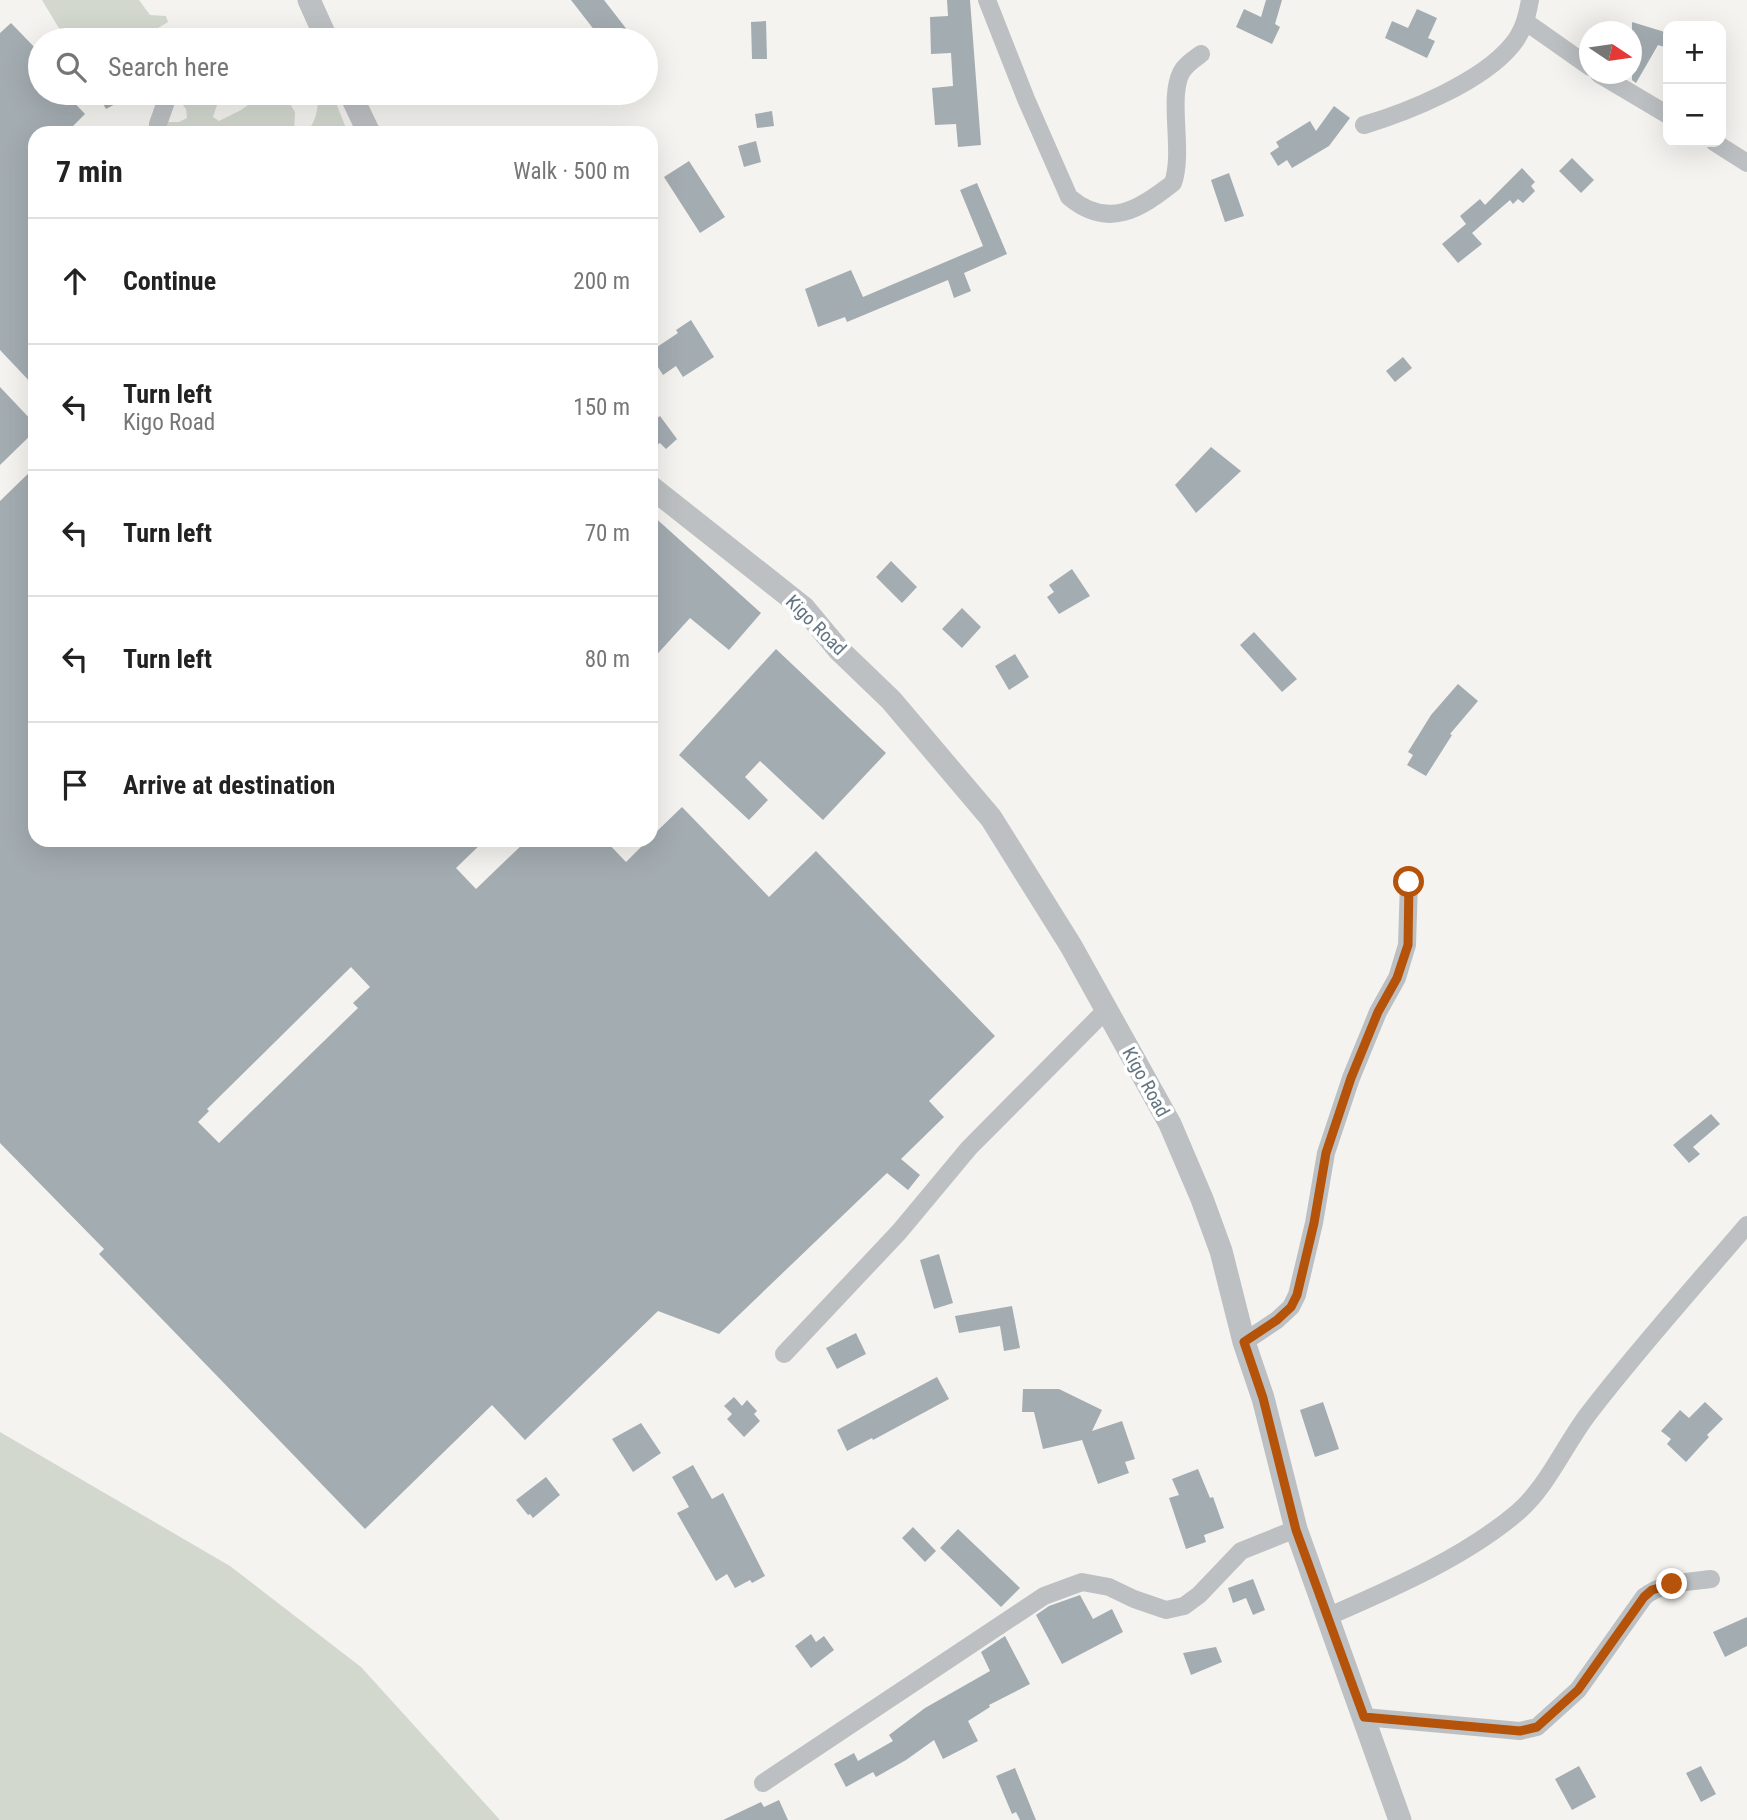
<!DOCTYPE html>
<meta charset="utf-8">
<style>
body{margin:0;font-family:"Roboto Condensed",sans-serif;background:#f6f6f6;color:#222}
.controls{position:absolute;right:21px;top:21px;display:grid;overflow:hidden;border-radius:14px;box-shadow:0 7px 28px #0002}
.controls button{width:63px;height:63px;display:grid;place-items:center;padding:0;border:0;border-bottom:2px solid #e0e0e0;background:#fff;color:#222;font:35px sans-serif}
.compass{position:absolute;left:1579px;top:21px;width:63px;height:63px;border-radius:50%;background:#fff;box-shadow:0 7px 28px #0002;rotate:103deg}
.stop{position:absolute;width:21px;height:21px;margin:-16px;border:5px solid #b45309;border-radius:50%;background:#fff}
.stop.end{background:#b45309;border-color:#fff;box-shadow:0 2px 7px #0008}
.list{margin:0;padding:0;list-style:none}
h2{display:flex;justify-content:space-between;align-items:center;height:91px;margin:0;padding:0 28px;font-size:30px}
h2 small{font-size:23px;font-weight:400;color:#767676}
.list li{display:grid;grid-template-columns:46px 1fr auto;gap:21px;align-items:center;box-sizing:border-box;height:126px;padding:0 28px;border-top:2px solid #e0e0e0}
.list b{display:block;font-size:26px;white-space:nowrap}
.list p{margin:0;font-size:23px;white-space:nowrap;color:#767676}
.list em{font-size:23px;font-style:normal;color:#767676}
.icon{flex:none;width:38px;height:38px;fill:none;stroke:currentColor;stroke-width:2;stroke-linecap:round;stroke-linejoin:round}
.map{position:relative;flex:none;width:1747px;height:1820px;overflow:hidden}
.search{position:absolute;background:#fff;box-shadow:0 7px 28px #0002;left:28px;top:28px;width:630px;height:77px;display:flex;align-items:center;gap:18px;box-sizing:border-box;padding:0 24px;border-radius:38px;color:#767676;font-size:26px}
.panel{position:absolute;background:#fff;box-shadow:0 7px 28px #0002;left:28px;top:126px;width:630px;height:721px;border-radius:21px}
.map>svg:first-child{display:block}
.green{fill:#d3d8cf}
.building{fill:#a3acb1;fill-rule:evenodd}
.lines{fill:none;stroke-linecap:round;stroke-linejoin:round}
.minor{stroke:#bcc0c3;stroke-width:18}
.tertiary{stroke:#bcc0c3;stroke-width:23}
.route{stroke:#b45309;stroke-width:9}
.labels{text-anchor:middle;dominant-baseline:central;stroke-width:7;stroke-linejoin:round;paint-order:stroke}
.street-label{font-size:19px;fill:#637580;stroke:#fff}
</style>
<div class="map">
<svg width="1747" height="1820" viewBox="0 0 1747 1820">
<rect width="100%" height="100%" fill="#f4f3ef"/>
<path class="green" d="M42,0H139L150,15L166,16L168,22L148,34H133L128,28L108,40H66Z
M184,93H221L213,117L219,121L241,110L262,95L283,93L295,112L294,132L275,133L269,129L256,133H163L167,122H179L187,118L186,109L176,96Z
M318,93H332L348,133H306C317,121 318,108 318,93Z
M0,1432L230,1566L361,1667L500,1820H0Z"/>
<path class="building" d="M571,0H604L635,40H602Z
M947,0H970L981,145L958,147L956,124L935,125L932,88L953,86L951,53L931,54L930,17L948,16Z
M1266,0H1282L1275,24L1280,27L1272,44L1236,27L1244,9L1261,17Z
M1417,9L1437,18L1428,38L1435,41L1427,58L1385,38L1392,21L1408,28Z
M766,21L767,59H752L751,22Z
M1632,22L1668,33V48L1658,45L1636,83L1632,80Z
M11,23L40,53V93H65L85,114L66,133H35V387L0,350V33Z
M97,93H136L106,109Z
M1334,106L1350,118L1329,146L1292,168L1287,160L1278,166L1270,153L1279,147L1276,142L1310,121L1316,131Z
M772,111L774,126L757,128L755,114Z
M756,141L761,162L744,167L738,146Z
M1572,158L1594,180L1581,193L1559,171Z
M689,161L725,217L700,233L664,177Z
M1522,168L1535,182L1531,186L1535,191L1523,203L1518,199L1513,204L1510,200L1472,233L1482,244L1458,263L1442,244L1466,224L1460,216L1480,199L1485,205Z
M1229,173L1244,216L1225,222L1211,180Z
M977,183L1007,254L964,273L971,291L954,298L948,280L847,322L845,317L818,327L805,289L851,270L863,297L983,246L960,190Z
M691,320L714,357L683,377L676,366L663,375L651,356V351L678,333L676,330Z
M1403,357L1412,368L1395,382L1386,371Z
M0,387L35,424V431L0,465Z
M660,416L677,439L666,449L660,443L651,449V422Z
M1211,447L1241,471L1196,513L1175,485Z
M35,467V840H485L456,868L476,889L527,840H605L626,862L648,840H651V837L682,807L769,897L816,851L995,1036L929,1101L944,1117L901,1159L920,1175L908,1190L887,1173L719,1334L658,1311L525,1440L492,1405L365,1529L99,1254L104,1249L0,1143V501ZM351,967L370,987L353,1003L358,1008L219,1143L198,1122L209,1111L207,1109Z
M651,514L761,613L729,650L690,618L651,661Z
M891,561L917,587L902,603L876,577Z
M1072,569L1090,596L1059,614L1047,597L1054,592L1049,585Z
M962,608L981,627L962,648L942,629Z
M1254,632L1297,679L1282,692L1240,645Z
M776,649L886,753L823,820L760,761L745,777L768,800L749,820L679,755Z
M1015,654L1029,677L1009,690L995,666Z
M1458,684L1478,701L1450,734L1452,735L1426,776L1407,765L1413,755L1408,752L1431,715Z
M1711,1114L1720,1124L1693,1147L1700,1154L1689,1163L1673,1145Z
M939,1254L953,1303L934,1309L920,1260Z
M1012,1306L1020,1348L1004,1351L1000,1326L959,1333L955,1316Z
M856,1333L866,1354L837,1369L826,1348Z
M937,1377L949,1399L873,1440L872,1438L847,1451L837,1430Z
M1023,1389H1059L1102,1410L1092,1431L1122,1421L1135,1459L1125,1462L1129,1473L1098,1484L1082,1440L1043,1449L1034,1412H1022Z
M734,1397L742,1406L747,1400L757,1411L754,1414L760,1421L744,1437L727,1419L732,1414L724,1406Z
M1323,1402L1339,1449L1315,1457L1300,1410Z
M1705,1402L1723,1419L1707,1435L1709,1437L1686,1462L1667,1444L1671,1439L1661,1431L1680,1410L1689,1418Z
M641,1423L661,1453L633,1472L612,1439Z
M693,1465L712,1499L723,1493L765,1576L752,1583L750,1580L735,1588L727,1574L716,1581L677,1513L689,1507L672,1477Z
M1198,1469L1210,1498L1213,1497L1224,1528L1204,1535L1206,1542L1186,1549L1169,1498L1179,1495L1172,1479Z
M546,1477L560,1495L533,1518L530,1514L528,1515L516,1500Z
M913,1527L936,1551L925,1562L902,1538Z
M958,1529L1020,1588L1001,1607L940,1548Z
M1253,1579L1265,1610L1253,1615L1246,1598L1233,1603L1228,1588Z
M1080,1595L1093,1619L1112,1609L1123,1632L1062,1664L1036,1615L1049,1606Z
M1747,1617V1646L1725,1657L1713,1632Z
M811,1634L816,1642L824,1636L834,1650L811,1668L795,1646Z
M1005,1636L1030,1684L989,1705L990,1707L968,1721L978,1741L943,1759L934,1740L906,1760L876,1777L873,1772L846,1787L834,1764L854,1753L858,1761L893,1741L889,1735L925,1708L990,1671L981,1652Z
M1216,1647L1222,1662L1191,1675L1183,1653Z
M1579,1766L1596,1797L1572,1810L1555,1779Z
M1701,1766L1716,1794L1701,1802L1686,1773Z
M1015,1768L1036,1820H1020L1016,1812L1012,1814L996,1776Z
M779,1800L788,1820H723L761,1802L764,1807Z"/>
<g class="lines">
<path class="minor" d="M987,0L1026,99L1069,197C1108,230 1140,209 1173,183C1184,152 1168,99 1181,73C1185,65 1194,59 1201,54
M1526,22L1590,67
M1599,74L1668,115
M158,124L168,96L174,93
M1364,125C1408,112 1482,82 1512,45C1523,32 1527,17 1530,0
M1714,142L1747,163
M1244,1342L1277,1320L1291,1307L1297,1295L1314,1223L1326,1153L1351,1078L1378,1012L1397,978L1407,945L1409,882
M784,1354L899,1232L969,1148L1106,1010
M1327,1617C1391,1589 1464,1558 1518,1512C1548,1486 1565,1444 1589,1413C1639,1348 1694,1287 1747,1225
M1364,1717L1520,1731L1537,1727L1578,1690L1644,1597C1662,1582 1689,1582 1711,1579
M763,1783L1044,1596L1082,1582L1109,1587L1134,1599L1166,1610L1184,1606L1199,1595L1241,1551L1296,1529"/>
<path class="tertiary" d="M309,0L327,40
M350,93L369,133
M651,487L804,608L839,650L891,700L991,818L1071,946L1170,1124L1202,1199L1221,1251L1244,1342L1263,1398L1296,1529L1400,1820"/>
</g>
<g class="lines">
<path class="route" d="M1409,882L1408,945L1397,978L1378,1012L1351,1078L1326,1153L1314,1223L1297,1295L1291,1307L1277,1320L1244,1342L1263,1398L1296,1530L1364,1717L1520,1731L1537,1727L1578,1690L1644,1597L1652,1590L1672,1584"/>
</g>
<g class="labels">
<g class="street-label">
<text transform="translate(816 625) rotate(45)">Kigo Road</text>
<text transform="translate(1146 1082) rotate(61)">Kigo Road</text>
</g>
</g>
</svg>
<div class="controls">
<button>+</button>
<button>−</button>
</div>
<svg class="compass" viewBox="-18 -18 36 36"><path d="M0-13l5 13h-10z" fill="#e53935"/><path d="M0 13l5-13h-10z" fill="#767676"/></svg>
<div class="stop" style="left:1409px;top:882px"></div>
<div class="stop end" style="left:1672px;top:1584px"></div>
<div class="search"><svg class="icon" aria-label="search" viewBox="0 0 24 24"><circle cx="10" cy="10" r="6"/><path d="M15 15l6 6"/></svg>Search here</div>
<section class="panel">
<h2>7 min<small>Walk · 500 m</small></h2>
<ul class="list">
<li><svg class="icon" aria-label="ahead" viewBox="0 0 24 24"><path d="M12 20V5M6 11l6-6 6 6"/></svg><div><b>Continue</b></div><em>200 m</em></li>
<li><svg class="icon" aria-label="left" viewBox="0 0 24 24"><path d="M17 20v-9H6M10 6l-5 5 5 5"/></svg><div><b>Turn left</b><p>Kigo Road</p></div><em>150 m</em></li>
<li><svg class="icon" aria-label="left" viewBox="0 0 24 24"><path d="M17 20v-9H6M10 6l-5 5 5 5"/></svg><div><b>Turn left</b></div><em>70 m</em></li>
<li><svg class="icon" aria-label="left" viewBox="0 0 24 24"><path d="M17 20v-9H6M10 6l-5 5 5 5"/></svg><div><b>Turn left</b></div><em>80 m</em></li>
<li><svg class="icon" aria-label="arrive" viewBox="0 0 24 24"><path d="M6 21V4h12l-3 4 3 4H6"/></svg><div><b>Arrive at destination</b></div></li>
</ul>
</section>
</div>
